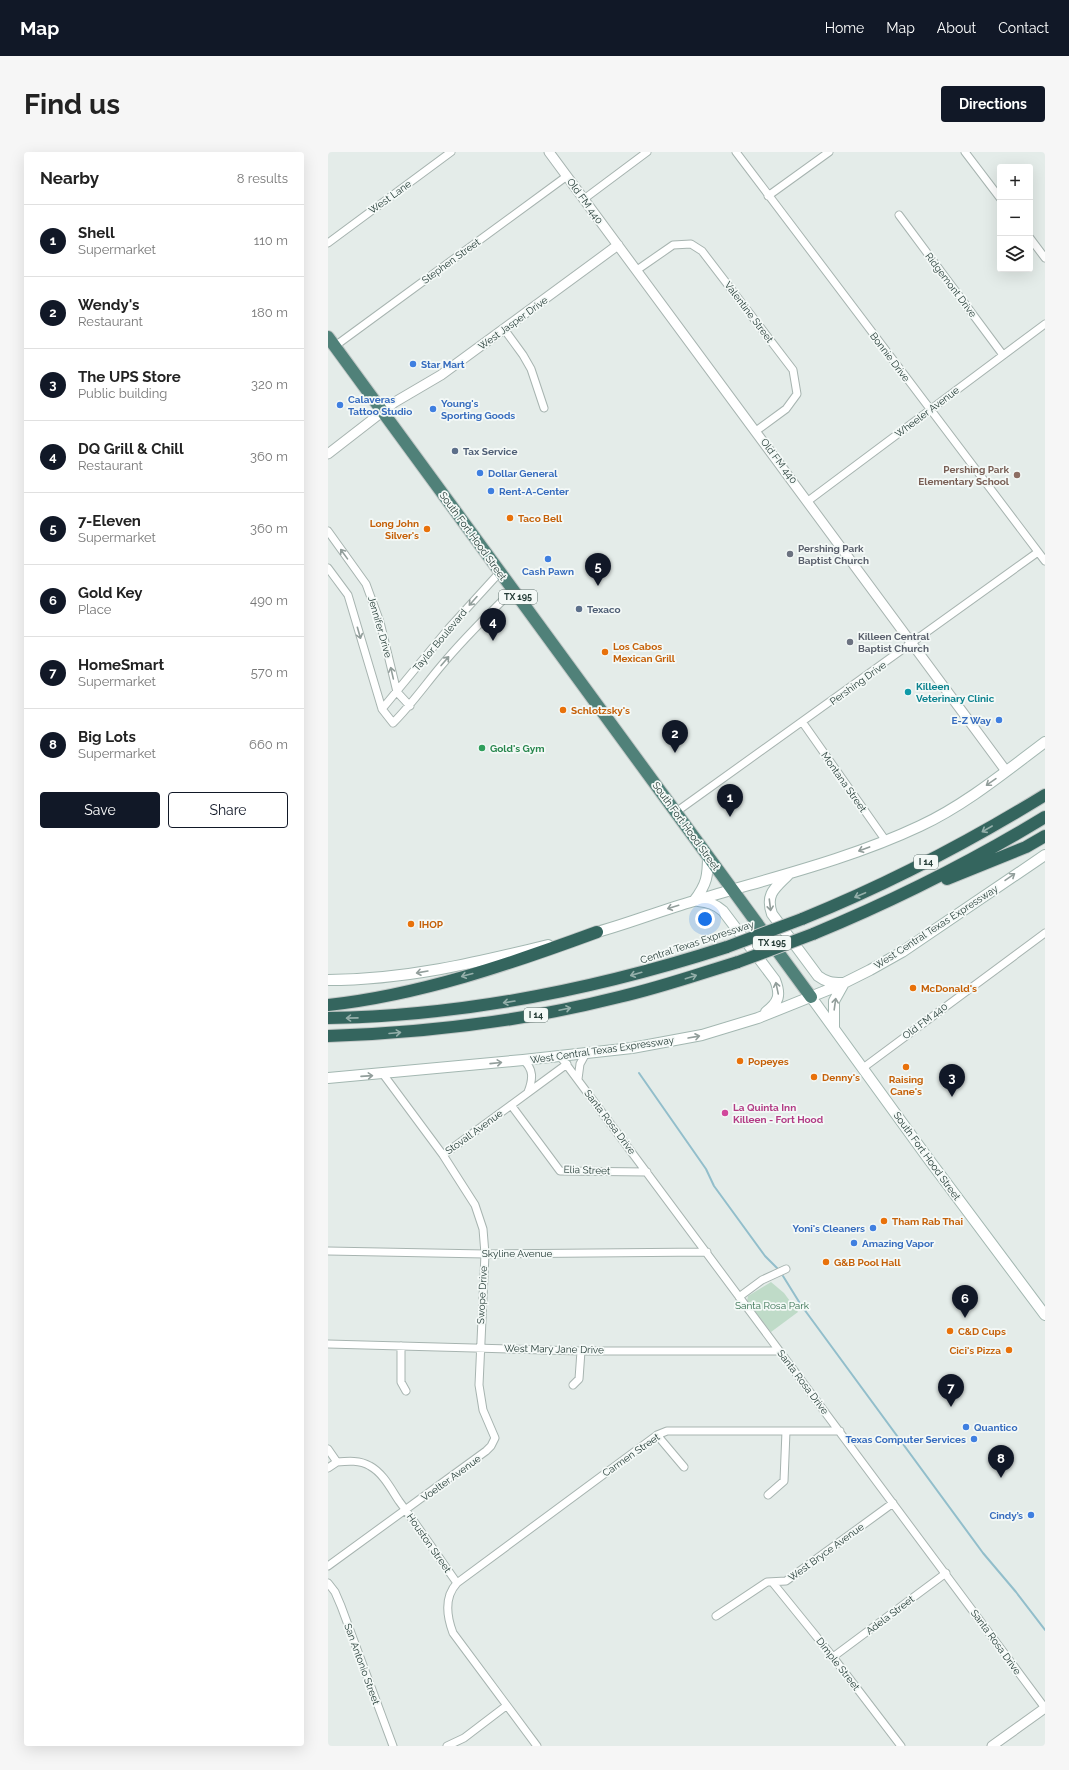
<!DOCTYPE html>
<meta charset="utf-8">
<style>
body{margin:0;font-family:Raleway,sans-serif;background:#f6f6f6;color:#222}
.controls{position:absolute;right:12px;top:12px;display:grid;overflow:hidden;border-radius:4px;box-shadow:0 4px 16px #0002}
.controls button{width:36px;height:36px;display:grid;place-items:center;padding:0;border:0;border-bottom:1px solid #e0e0e0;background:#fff;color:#222;font:20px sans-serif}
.you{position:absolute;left:377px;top:767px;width:14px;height:14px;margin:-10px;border:3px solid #fff;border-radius:50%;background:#1a73e8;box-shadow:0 0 0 6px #1a73e833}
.badge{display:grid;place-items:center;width:26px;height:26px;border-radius:50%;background:#111827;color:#fff;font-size:13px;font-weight:700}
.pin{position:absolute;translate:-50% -33px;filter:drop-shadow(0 1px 2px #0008)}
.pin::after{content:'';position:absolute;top:21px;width:14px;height:12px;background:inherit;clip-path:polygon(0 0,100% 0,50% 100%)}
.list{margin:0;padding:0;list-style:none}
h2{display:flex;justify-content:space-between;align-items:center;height:52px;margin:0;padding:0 16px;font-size:17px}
h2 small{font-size:13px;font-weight:400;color:#767676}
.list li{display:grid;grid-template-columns:26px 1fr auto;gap:12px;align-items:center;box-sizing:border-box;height:72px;padding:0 16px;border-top:1px solid #e0e0e0}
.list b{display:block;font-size:15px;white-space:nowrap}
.list p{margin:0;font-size:13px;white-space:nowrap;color:#767676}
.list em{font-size:13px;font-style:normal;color:#767676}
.actions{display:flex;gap:8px;padding:12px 16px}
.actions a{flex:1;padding:9px 0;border:1px solid #111827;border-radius:4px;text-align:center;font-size:14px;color:#111827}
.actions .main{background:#111827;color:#fff}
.icon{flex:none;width:22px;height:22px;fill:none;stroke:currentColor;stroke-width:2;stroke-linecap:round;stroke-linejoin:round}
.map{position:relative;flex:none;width:717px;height:1594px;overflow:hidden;border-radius:4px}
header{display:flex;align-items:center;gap:24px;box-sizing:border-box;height:56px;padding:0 20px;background:#111827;color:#fff}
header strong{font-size:19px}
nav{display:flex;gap:22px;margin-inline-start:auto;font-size:14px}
.intro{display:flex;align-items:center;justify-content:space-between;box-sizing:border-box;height:96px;padding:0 24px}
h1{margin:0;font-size:28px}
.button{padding:10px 18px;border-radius:4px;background:#111827;color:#fff;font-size:14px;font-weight:700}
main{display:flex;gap:24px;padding:0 24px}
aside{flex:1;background:#fff;border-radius:4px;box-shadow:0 4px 16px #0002}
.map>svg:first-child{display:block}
.green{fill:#bfdbc8}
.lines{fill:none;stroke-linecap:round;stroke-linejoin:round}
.stream{stroke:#92becb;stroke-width:2}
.minor-casing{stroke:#a7b4b0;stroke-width:9}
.tertiary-casing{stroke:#a7b4b0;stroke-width:11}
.secondary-casing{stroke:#a3b7b1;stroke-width:12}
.trunk-casing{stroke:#c2c8c7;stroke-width:14}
.motorway-casing{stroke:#c2c8c7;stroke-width:14}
.minor{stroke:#fff;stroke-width:7}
.tertiary{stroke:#fff;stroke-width:9}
.secondary{stroke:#fff;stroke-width:10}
.trunk{stroke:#508179;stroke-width:12}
.motorway{stroke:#34655e;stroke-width:12}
.motorway-bridge-casing{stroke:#c2c8c7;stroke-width:14;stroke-linecap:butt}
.motorway-bridge{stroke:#34655e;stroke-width:12}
.oneway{stroke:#929e9b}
.oneway2{stroke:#94afaa}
.shop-dot{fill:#3f7fe0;stroke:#f4f9f7;stroke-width:1.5}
.service-dot{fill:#5c6f8a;stroke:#f4f9f7;stroke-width:1.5}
.education-dot{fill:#8d6e63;stroke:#f4f9f7;stroke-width:1.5}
.food-dot{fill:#e8710a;stroke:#f4f9f7;stroke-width:1.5}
.worship-dot{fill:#6b7280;stroke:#f4f9f7;stroke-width:1.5}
.culture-dot{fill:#0f9aa8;stroke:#f4f9f7;stroke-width:1.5}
.leisure-dot{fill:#2e9e5b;stroke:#f4f9f7;stroke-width:1.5}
.hotel-dot{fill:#d1479c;stroke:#f4f9f7;stroke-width:1.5}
.labels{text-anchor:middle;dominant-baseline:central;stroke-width:3.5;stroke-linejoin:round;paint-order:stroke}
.shield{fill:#f4f9f7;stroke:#637571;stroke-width:1}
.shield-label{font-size:9px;font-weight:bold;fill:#253c37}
.street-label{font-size:10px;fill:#253c37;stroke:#f4f9f7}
.shop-label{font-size:10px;font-weight:bold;fill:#366cbe;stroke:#f4f9f7;text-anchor:start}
.service-label{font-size:10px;font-weight:bold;fill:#4e5e75;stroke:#f4f9f7;text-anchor:start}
.education-label{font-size:10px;font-weight:bold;fill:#785e54;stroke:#f4f9f7;text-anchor:end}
.food-label{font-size:10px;font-weight:bold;fill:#c56008;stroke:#f4f9f7;text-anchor:start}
.worship-label{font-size:10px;font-weight:bold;fill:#5b616d;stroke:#f4f9f7;text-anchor:start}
.culture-label{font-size:10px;font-weight:bold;fill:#0d838f;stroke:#f4f9f7;text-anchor:start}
.leisure-label{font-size:10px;font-weight:bold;fill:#27864d;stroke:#f4f9f7;text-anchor:start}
.hotel-label{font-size:10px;font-weight:bold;fill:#b23c85;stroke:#f4f9f7;text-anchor:start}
.park-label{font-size:10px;fill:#336f4e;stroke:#f4f9f7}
</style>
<header>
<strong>Map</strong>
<nav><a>Home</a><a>Map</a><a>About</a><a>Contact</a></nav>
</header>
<div class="intro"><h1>Find us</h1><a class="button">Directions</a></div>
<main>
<aside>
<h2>Nearby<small>8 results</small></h2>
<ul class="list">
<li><span class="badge">1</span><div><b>Shell</b><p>Supermarket</p></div><em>110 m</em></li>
<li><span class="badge">2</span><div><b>Wendy's</b><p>Restaurant</p></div><em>180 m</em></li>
<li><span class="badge">3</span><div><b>The UPS Store</b><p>Public building</p></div><em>320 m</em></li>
<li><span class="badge">4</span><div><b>DQ Grill &amp; Chill</b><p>Restaurant</p></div><em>360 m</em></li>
<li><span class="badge">5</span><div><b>7-Eleven</b><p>Supermarket</p></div><em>360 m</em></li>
<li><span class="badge">6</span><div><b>Gold Key</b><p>Place</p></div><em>490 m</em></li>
<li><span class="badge">7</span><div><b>HomeSmart</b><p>Supermarket</p></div><em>570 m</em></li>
<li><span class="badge">8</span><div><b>Big Lots</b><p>Supermarket</p></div><em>660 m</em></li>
</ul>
<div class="actions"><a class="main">Save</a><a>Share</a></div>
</aside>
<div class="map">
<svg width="717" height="1594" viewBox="0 0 717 1594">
<rect width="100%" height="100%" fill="#e4ece9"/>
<path class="green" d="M443,1130L456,1141L470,1160L443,1180L419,1149L420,1144Z"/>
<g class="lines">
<path class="stream" d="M311,921L378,1017L386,1034L437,1104L449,1116
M455,1124L473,1153L655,1401L688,1440L717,1478"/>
<defs>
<path id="minor" d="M408,0L717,409
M637,0L672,46
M440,44L501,0
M256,47L319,0
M571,63L675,203
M702,86L717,106
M0,91L123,0
M309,118L345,93L363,92L374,99L465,218L469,242L458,257L428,279
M176,177L195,203L203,217L216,256
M7,194L239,24
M480,349L717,172
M0,379L38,432L52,470L69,540L82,554
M0,416L20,443L54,557L65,571C83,553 97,533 113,514C135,487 160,463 185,438
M54,557L121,476L172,420
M475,571L558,689
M348,660L710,400
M232,904L717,1556
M195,908C206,917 205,927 200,940
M535,916L717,781
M250,927L252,912L258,901
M183,953L232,1019L319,1020
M115,1003L239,912
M0,1099L157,1102L379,1100
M411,1145L434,1128L458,1117
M0,1192L253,1199H451
M73,1194V1230L78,1239
M245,1233L251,1227L253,1199
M329,1283L356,1315
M0,1297L9,1310
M9,1310C20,1309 32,1308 42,1314C55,1321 63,1337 71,1349C91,1376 110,1404 129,1431C116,1445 119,1465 125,1481L209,1594
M0,1316L9,1310
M440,1343L456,1329L458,1279
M0,1414L158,1299L163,1294L167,1286L155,1258L151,1233L157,1102L155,1077L147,1053L115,1003L55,922
M0,1431L7,1440L13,1454L65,1594
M129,1431L329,1283L339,1279H512
M445,1431L505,1505L573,1594
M388,1464L439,1430L458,1429L565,1351
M505,1505L618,1421
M119,1594L136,1586L178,1554"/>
<path id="tertiary" d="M221,0L678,619
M0,302L67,250L113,223L290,93
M664,1594L717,1556"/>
<path id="secondary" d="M460,723C447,736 437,742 444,762L490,824C498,830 504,831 514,831
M366,749C379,732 380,724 380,703
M370,749C380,750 387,752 395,759L447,828C453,843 451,850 438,860
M262,782C297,773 331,759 366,749C442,726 520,708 592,674C637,653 677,620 717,590
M0,828C75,828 148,811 220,793
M483,845L599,1005L717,1163
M506,876V849L516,831
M0,926L195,908L304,896L374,883L430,866L512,833L542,818L574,800L717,703"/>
<path id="trunk" d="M0,185L483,845"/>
<path id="motorway" d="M619,727L698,695L717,684
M474,767C558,733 639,691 717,643
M485,782C565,749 643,710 717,665
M0,853C92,843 182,812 269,780
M0,866C137,864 269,837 399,795
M0,884C98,881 196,869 291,845C331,836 371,822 410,810"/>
</defs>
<use href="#minor" class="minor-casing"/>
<use href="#tertiary" class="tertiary-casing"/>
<use href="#secondary" class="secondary-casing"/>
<use href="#trunk" class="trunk-casing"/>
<use href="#motorway" class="motorway-casing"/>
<use href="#minor" class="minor"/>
<use href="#tertiary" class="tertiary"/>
<use href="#secondary" class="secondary"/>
<use href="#trunk" class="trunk"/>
<use href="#motorway" class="motorway"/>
<defs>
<path id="motorway-bridge" d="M399,795L474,767
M410,810L485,782"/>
</defs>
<use href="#motorway-bridge" class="motorway-bridge-casing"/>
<use href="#motorway-bridge" class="motorway-bridge"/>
</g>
<defs><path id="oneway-shaft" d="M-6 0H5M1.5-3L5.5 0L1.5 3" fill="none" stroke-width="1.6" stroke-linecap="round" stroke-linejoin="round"/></defs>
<g class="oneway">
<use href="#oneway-shaft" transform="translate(16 402) rotate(-126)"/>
<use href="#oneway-shaft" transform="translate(145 449) rotate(132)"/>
<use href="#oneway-shaft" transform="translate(31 481) rotate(74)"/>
<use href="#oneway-shaft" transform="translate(117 509) rotate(-49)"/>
<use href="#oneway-shaft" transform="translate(64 521) rotate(-103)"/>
<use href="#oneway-shaft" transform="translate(663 630) rotate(145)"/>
<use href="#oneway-shaft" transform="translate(536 697) rotate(160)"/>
<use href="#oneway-shaft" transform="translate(682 725) rotate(-35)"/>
<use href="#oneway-shaft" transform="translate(442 753) rotate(83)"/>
<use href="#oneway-shaft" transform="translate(345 755) rotate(163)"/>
<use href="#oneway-shaft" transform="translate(94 820) rotate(170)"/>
<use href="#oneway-shaft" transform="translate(449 836) rotate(-102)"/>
<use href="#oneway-shaft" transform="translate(507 852) rotate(-82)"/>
<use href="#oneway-shaft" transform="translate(366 885) rotate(-10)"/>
<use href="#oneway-shaft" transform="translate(168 911) rotate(-6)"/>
<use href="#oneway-shaft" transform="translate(39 924) rotate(-4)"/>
</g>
<g class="oneway2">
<use href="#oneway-shaft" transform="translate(659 677) rotate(150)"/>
<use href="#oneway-shaft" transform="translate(532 743) rotate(157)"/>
<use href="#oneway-shaft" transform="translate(308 822) rotate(164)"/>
<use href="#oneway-shaft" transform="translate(139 823) rotate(165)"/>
<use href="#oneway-shaft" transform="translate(363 825) rotate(-18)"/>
<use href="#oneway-shaft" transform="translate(181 850) rotate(171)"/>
<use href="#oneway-shaft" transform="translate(237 857) rotate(-12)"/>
<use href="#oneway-shaft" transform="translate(24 866) rotate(179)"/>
<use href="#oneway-shaft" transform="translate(67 881) rotate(-5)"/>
</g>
<g class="shop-dot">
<circle cx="85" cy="212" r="4"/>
<circle cx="12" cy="253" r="4"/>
<circle cx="105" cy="257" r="4"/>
<circle cx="152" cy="321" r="4"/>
<circle cx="163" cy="339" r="4"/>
<circle cx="220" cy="407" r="4"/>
<circle cx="671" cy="568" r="4"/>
<circle cx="545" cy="1076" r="4"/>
<circle cx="526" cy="1091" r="4"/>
<circle cx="638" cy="1275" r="4"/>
<circle cx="646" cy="1287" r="4"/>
<circle cx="703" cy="1363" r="4"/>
</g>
<g class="service-dot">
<circle cx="127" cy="299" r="4"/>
<circle cx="251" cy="457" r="4"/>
</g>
<circle class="education-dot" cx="689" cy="323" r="4"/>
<g class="food-dot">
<circle cx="182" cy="366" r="4"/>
<circle cx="99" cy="377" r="4"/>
<circle cx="277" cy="500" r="4"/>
<circle cx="235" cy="558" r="4"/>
<circle cx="83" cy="772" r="4"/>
<circle cx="585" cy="836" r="4"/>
<circle cx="412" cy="909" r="4"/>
<circle cx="578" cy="915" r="4"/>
<circle cx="486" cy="925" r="4"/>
<circle cx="556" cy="1069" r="4"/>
<circle cx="498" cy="1110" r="4"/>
<circle cx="622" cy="1179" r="4"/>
<circle cx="681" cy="1198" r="4"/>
</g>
<g class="worship-dot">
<circle cx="462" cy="402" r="4"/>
<circle cx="522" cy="490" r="4"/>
</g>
<circle class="culture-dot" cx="580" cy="540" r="4"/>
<circle class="leisure-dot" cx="154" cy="596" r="4"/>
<circle class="hotel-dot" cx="397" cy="961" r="4"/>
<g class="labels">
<g class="shield">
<rect x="171" y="438" width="38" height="14" rx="3"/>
<rect x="586" y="703" width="24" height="14" rx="3"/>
<rect x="425" y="784" width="38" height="14" rx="3"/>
<rect x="196" y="856" width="24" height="14" rx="3"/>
</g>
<g class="shield-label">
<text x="190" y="445">TX 195</text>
<text x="598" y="710">I 14</text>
<text x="444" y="791">TX 195</text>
<text x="208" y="863">I 14</text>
</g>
<g class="street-label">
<text transform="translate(62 45) rotate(-36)">West Lane</text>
<text transform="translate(257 49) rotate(54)">Old FM 440</text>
<text transform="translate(123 109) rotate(-36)">Stephen Street</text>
<text transform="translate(623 133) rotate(53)">Ridgemont Drive</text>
<text transform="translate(421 160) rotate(53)">Valentine Street</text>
<text transform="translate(185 171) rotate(-36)">West Jasper Drive</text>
<text transform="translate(562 205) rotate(53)">Bonnie Drive</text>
<text transform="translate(599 260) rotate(-37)">Wheeler Avenue</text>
<text transform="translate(451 309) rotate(53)">Old FM 440</text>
<text transform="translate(145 384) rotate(54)">South Fort Hood Street</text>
<text transform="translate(52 475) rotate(74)">Jennifer Drive</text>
<text transform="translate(112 488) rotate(-50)">Taylor Boulevard</text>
<text transform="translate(530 531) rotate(-36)">Pershing Drive</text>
<text transform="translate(516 630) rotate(55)">Montana Street</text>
<text transform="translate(358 674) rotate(54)">South Fort Hood Street</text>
<text transform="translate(608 775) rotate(-33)">West Central Texas Expressway</text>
<text transform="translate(369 790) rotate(-18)">Central Texas Expressway</text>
<text transform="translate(597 869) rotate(-37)">Old FM 440</text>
<text transform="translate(274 898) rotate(-8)">West Central Texas Expressway</text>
<text transform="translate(282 970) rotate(53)">Santa Rosa Drive</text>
<text transform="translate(146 980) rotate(-36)">Stovall Avenue</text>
<text transform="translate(599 1004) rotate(54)">South Fort Hood Street</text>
<text transform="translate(259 1018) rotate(2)">Elia Street</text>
<text x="189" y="1101">Skyline Avenue</text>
<text transform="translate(154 1143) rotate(-87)">Swope Drive</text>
<text transform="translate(226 1197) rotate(1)">West Mary Jane Drive</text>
<text transform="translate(475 1230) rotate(53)">Santa Rosa Drive</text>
<text transform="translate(303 1303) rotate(-35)">Carmen Street</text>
<text transform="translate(123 1326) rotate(-36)">Voelter Avenue</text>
<text transform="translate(101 1391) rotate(55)">Houston Street</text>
<text transform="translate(498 1400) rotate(-36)">West Bryce Avenue</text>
<text transform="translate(562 1463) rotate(-37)">Adela Street</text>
<text transform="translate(668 1490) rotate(54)">Santa Rosa Drive</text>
<text transform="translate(34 1512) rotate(70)">San Antonio Street</text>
<text transform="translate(510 1512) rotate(52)">Dimple Street</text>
</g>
<g class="shop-label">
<text x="93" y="212">Star Mart</text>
<text x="20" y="247">Calaveras<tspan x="20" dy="12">Tattoo Studio</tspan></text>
<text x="113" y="251">Young's<tspan x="113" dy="12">Sporting Goods</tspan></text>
<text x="160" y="321">Dollar General</text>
<text x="171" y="339">Rent-A-Center</text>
<text x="220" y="419" text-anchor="middle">Cash Pawn</text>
<text x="663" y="568" text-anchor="end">E-Z Way</text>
<text x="537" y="1076" text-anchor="end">Yoni's Cleaners</text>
<text x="534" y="1091">Amazing Vapor</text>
<text x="646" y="1275">Quantico</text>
<text x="638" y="1287" text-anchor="end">Texas Computer Services</text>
<text x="695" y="1363" text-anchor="end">Cindy’s</text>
</g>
<g class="service-label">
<text x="135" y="299">Tax Service</text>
<text x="259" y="457">Texaco</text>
</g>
<g class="education-label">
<text x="681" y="317">Pershing Park<tspan x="681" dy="12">Elementary School</tspan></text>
</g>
<g class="food-label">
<text x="190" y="366">Taco Bell</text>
<text x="91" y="371" text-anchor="end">Long John<tspan x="91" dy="12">Silver's</tspan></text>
<text x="285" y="494">Los Cabos<tspan x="285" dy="12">Mexican Grill</tspan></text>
<text x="243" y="558">Schlotzsky's</text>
<text x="91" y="772">IHOP</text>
<text x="593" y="836">McDonald's</text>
<text x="420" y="909">Popeyes</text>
<text x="494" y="925">Denny's</text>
<text x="578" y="927" text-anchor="middle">Raising<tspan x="578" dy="12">Cane's</tspan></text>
<text x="564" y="1069">Tham Rab Thai</text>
<text x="506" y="1110">G&amp;B Pool Hall</text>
<text x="630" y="1179">C&amp;D Cups</text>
<text x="673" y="1198" text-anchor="end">Cici's Pizza</text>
</g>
<g class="worship-label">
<text x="470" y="396">Pershing Park<tspan x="470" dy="12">Baptist Church</tspan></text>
<text x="530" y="484">Killeen Central<tspan x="530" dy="12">Baptist Church</tspan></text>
</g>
<g class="culture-label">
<text x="588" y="534">Killeen<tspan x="588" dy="12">Veterinary Clinic</tspan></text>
</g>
<g class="leisure-label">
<text x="162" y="596">Gold's Gym</text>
</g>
<g class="hotel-label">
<text x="405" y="955">La Quinta Inn<tspan x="405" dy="12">Killeen - Fort Hood</tspan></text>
</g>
<g class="park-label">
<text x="444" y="1153">Santa Rosa Park</text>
</g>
</g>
</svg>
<div class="controls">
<button>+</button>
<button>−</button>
<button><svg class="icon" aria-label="layers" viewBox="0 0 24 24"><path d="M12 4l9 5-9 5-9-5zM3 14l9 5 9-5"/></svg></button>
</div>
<div class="you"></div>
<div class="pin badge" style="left:402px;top:665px">1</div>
<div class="pin badge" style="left:347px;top:601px">2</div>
<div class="pin badge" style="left:624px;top:945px">3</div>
<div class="pin badge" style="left:165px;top:489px">4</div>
<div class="pin badge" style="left:270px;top:434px">5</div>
<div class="pin badge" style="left:637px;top:1166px">6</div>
<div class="pin badge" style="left:623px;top:1255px">7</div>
<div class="pin badge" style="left:673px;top:1326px">8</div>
</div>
</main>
